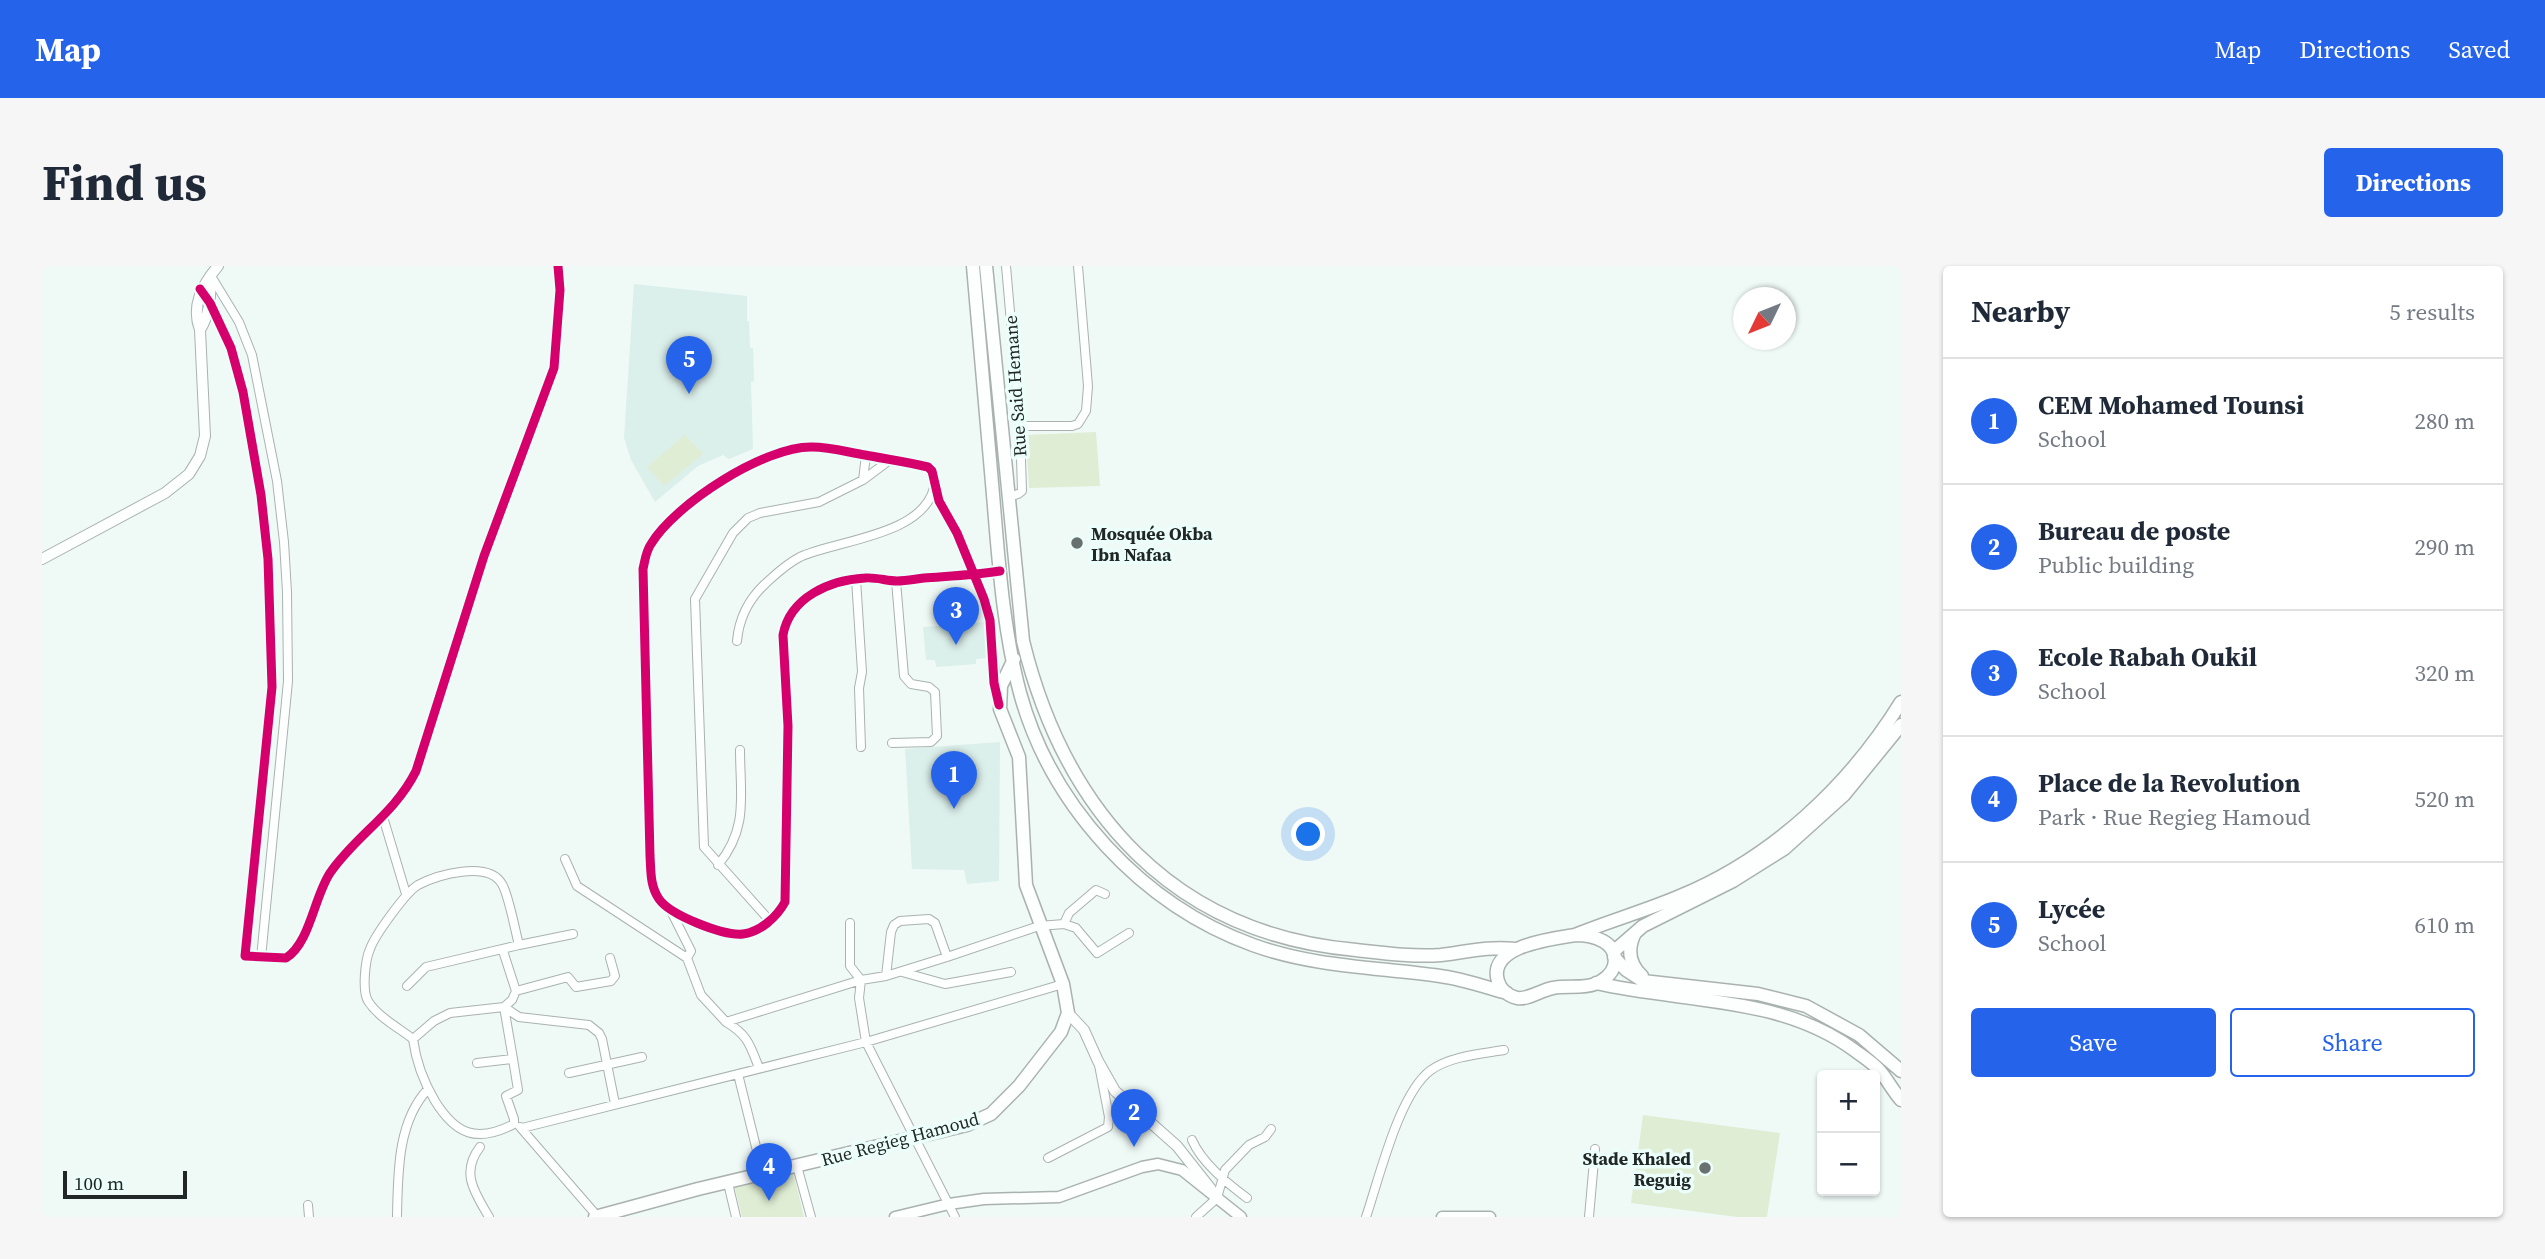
<!DOCTYPE html>
<meta charset="utf-8">
<style>
body{margin:0;font-family:"Source Serif 4",serif;background:#f6f6f7;color:#1f2937}
.controls{position:absolute;right:21px;bottom:21px;display:grid;overflow:hidden;border-radius:7px;box-shadow:0 2px 5px #0004}
.controls button{width:63px;height:63px;display:grid;place-items:center;padding:0;border:0;border-bottom:2px solid #e0e1e3;background:#fff;color:#1f2937;font:35px sans-serif}
.compass{position:absolute;left:1691px;top:21px;width:63px;height:63px;border-radius:50%;background:#fff;box-shadow:0 2px 5px #0004;rotate:227deg}
.scale{position:absolute;left:21px;bottom:18px;width:124px;box-sizing:border-box;padding-left:7px;border:4px solid #202726;border-top:0;font-size:19px;line-height:24px;white-space:nowrap;color:#202726;-webkit-text-stroke:5px #ebfefa;paint-order:stroke}
.you{position:absolute;left:1267px;top:569px;width:24px;height:24px;margin:-18px;border:5px solid #fff;border-radius:50%;background:#1a73e8;box-shadow:0 0 0 10px #1a73e833}
.badge{display:grid;place-items:center;width:46px;height:46px;border-radius:50%;background:#2563eb;color:#fff;font-size:23px;font-weight:700}
.pin{position:absolute;translate:-50% -58px;filter:drop-shadow(0 2px 4px #0008)}
.pin::after{content:'';position:absolute;top:37px;width:24px;height:21px;background:inherit;clip-path:polygon(0 0,100% 0,50% 100%)}
.list{margin:0;padding:0;list-style:none}
h2{display:flex;justify-content:space-between;align-items:center;height:91px;margin:0;padding:0 28px;font-size:30px}
h2 small{font-size:23px;font-weight:400;color:#747a83}
.list li{display:grid;grid-template-columns:46px 1fr auto;gap:21px;align-items:center;box-sizing:border-box;height:126px;padding:0 28px;border-top:2px solid #e0e1e3}
.list b{display:block;font-size:26px;white-space:nowrap}
.list p{margin:0;font-size:23px;white-space:nowrap;color:#747a83}
.list em{font-size:23px;font-style:normal;color:#747a83}
.actions{display:flex;gap:14px;padding:21px 28px}
.actions a{flex:1;padding:16px 0;border:2px solid #2563eb;border-radius:7px;text-align:center;font-size:24px;color:#2563eb}
.actions .main{background:#2563eb;color:#fff}
.map{position:relative;flex:none;width:1859px;height:951px;overflow:hidden;border-radius:7px}
header{display:flex;align-items:center;gap:42px;box-sizing:border-box;height:98px;padding:0 35px;background:#2563eb;color:#fff}
header strong{font-size:33px}
nav{display:flex;gap:38px;margin-inline-start:auto;font-size:24px}
.intro{display:flex;align-items:center;justify-content:space-between;box-sizing:border-box;height:168px;padding:0 42px}
h1{margin:0;font-size:49px}
.button{padding:18px 32px;border-radius:7px;background:#2563eb;color:#fff;font-size:24px;font-weight:700}
main{display:flex;gap:42px;padding:0 42px}
aside{flex:1;background:#fff;border-radius:7px;box-shadow:0 2px 5px #0004}
.map>svg:first-child{display:block}
.built{fill:#dbefeb}
.green{fill:#dfedd4}
.lines{fill:none;stroke-linecap:round;stroke-linejoin:round}
.minor-casing{stroke:#aab2b0;stroke-width:10}
.tertiary-casing{stroke:#aab2b0;stroke-width:12}
.secondary-casing{stroke:#aab2b0;stroke-width:13}
.primary-casing{stroke:#aab2b0;stroke-width:15}
.minor{stroke:#fdfefe;stroke-width:8}
.tertiary{stroke:#fdfefe;stroke-width:10}
.secondary{stroke:#fdfefe;stroke-width:10}
.primary{stroke:#fdfefe;stroke-width:12}
.cycleway-casing{stroke:#ebfefa;stroke-width:13}
.cycleway{stroke:#d6006c;stroke-width:9}
.poi-dot{fill:#68716f;stroke:#ebfefa;stroke-width:2.5}
.labels{text-anchor:middle;dominant-baseline:central;stroke-width:7;stroke-linejoin:round;paint-order:stroke}
.street-label{font-size:18px;fill:#202726;stroke:#ebfefa}
.poi-label{font-size:18px;font-weight:bold;fill:#202726;stroke:#ebfefa;text-anchor:start}
</style>
<header>
<strong>Map</strong>
<nav><a>Map</a><a>Directions</a><a>Saved</a></nav>
</header>
<div class="intro"><h1>Find us</h1><a class="button">Directions</a></div>
<main>
<div class="map">
<svg width="1859" height="951" viewBox="0 0 1859 951">
<rect width="100%" height="100%" fill="#effaf7"/>
<path class="built" d="M592,18L705,30V55H707L708,82H711L712,115L709,116L711,183L687,193L681,189L656,200L613,236L589,194L582,172Z
M944,356L947,392L934,393V398L894,401L893,394H884L881,361Z
M958,476L957,615L925,618L922,604L870,603L863,483Z"/>
<path class="green" d="M1054,166L1058,220L987,222L984,169Z
M643,169L661,188L622,220L605,201Z
M1601,849L1738,867L1725,951H1695L1589,937Z
M751,905L762,951H700L692,919Z"/>
<g class="lines">
<defs>
<path id="minor" d="M964,0L978,160L980,225L976,228L966,231
M169,10L197,56L210,89L235,215L242,276L245,326L246,415L219,692
M166,34L189,82L201,126L219,229L226,293L230,421L203,690L244,692C268,677 272,631 288,607C314,569 352,549 374,505L442,290L512,102L518,24L516,0
M978,160H1030L1036,158L1044,145L1046,120L1036,0
M824,189L821,214L849,193
M814,313L820,406L817,422L819,481
M695,375C697,353 707,333 723,318C734,308 744,298 758,291C795,274 880,270 892,222
M955,429L948,354L942,333L915,267L897,235L890,205L886,201C865,196 844,193 823,189C805,186 788,181 770,181C723,180 633,238 609,278C604,285 603,294 601,303L608,590C609,605 608,620 617,633C628,649 681,670 701,668C718,666 735,651 743,636L746,460L741,369C748,331 788,314 823,312C834,311 845,315 855,315C864,315 873,313 882,312C908,310 933,309 958,305
M850,477L889,476L895,470L893,426L887,421L869,418L862,410L854,315
M341,551L364,628
M523,593L535,620L645,692L659,729L684,756L819,714L844,710L849,666L852,659L858,655L887,653L893,657L905,691L997,660L1022,658L1027,647L1054,624L1063,628
M676,599C707,562 698,528 698,484
M629,645L649,685L645,692
M728,655L662,581L653,333L691,267L706,252L718,247L777,236L821,214
M808,657V700L819,714L817,732L824,776L913,951
M1022,658L1034,662L1055,687L1087,667
M477,679L531,668
M860,706L903,718L969,706
M844,710L905,691
M365,720L384,701L477,679C473,664 467,630 460,618C446,594 395,609 376,619C364,626 333,669 328,683C323,694 320,725 326,735C336,751 357,762 371,773C374,796 381,815 393,835C414,869 435,877 472,858V853L464,830L476,824L471,793
M474,725L526,711L534,721L569,715L573,710L568,692
M684,756C706,769 708,779 717,802
M371,773L392,755L408,747L462,741L477,751L547,759L557,767L560,773L573,838
M435,797L471,793L462,741L470,734L474,725L461,685
M527,807L600,791
M696,808L721,909
M478,861L556,951
M480,862L824,776L1021,718
M1150,874C1160,897 1185,917 1205,932
M438,881C418,907 433,927 447,951
M1006,892L1066,861L1067,851L1057,799
M755,900L769,951
M686,917L694,951
M266,939L267,951
M355,951C356,908 355,856 386,823
M1154,951L1175,932L1183,904L1207,879L1223,871L1229,863
M1324,951C1337,913 1357,827 1389,804C1409,790 1438,788 1462,784
M1547,951L1553,883"/>
<path id="tertiary" d="M158,64C169,46 168,30 169,9
M0,293L123,227L147,208L158,190L163,170L158,64C149,40 160,19 176,0
M1026,747L1042,764L1056,795L1073,825L1135,880L1169,923"/>
<path id="secondary" d="M853,951L907,938L942,933L1017,931L1100,901L1116,898L1140,904L1199,951
M1400,951H1448"/>
<path id="primary" d="M931,0C937,72 943,144 950,217C956,285 960,360 978,427C1009,540 1100,639 1211,679C1272,701 1334,701 1398,710C1421,713 1443,721 1465,727
M944,0L981,375C1023,546 1131,668 1314,684C1341,687 1371,691 1399,689C1424,686 1447,680 1473,683
M1593,667C1585,683 1587,698 1600,710
M1533,669C1567,655 1603,645 1638,630C1730,592 1807,520 1859,436
M1533,669C1550,669 1578,675 1572,700C1570,708 1561,715 1553,718C1540,723 1524,719 1511,722C1499,724 1486,734 1475,732C1466,730 1458,723 1456,715C1445,680 1509,673 1533,669Z
M1571,686L1601,660L1691,615L1742,583L1802,529L1859,459
M1572,691L1584,704L1601,715L1716,728L1764,740L1817,769L1859,805
M1554,717C1640,737 1737,729 1812,784C1820,790 1830,796 1837,804C1845,813 1851,825 1859,834
M553,951L656,923L925,859L949,848L977,820L1019,766L1026,747L1021,718L984,619L977,491L958,443L959,420L972,393"/>
</defs>
<use href="#minor" class="minor-casing"/>
<use href="#tertiary" class="tertiary-casing"/>
<use href="#secondary" class="secondary-casing"/>
<use href="#primary" class="primary-casing"/>
<use href="#minor" class="minor"/>
<use href="#tertiary" class="tertiary"/>
<use href="#secondary" class="secondary"/>
<use href="#primary" class="primary"/>
<defs>
<path id="cycleway" d="M158,23L168,37L189,82L201,126L219,229L226,293L230,421L203,690L244,692C268,677 272,631 288,607C314,569 352,549 374,505L442,290L512,102L518,24L516,0
M957,439L952,417L948,354L942,333L915,267L897,235L890,205L886,201C865,196 844,193 823,189C805,186 788,181 770,181C723,180 633,238 609,278C604,285 603,294 601,303L608,590C609,605 608,620 617,633C628,649 681,670 701,668C718,666 735,651 743,636L746,460L741,369C748,331 788,314 823,312C834,311 845,315 855,315C864,315 873,313 882,312C908,310 933,309 958,305"/>
</defs>
<use href="#cycleway" class="cycleway-casing"/>
<use href="#cycleway" class="cycleway"/>
</g>
<g class="poi-dot">
<circle cx="1035" cy="277" r="7"/>
<circle cx="1663" cy="902" r="7"/>
</g>
<g class="labels">
<g class="street-label">
<text transform="translate(973 120) rotate(-94)">Rue Said Hemane</text>
<text transform="translate(858 873) rotate(-15)">Rue Regieg Hamoud</text>
</g>
<g class="poi-label">
<text x="1049" y="267">Mosquée Okba<tspan x="1049" dy="21">Ibn Nafaa</tspan></text>
<text x="1649" y="892" text-anchor="end">Stade Khaled<tspan x="1649" dy="21">Reguig</tspan></text>
</g>
</g>
</svg>
<div class="controls">
<button>+</button>
<button>−</button>
</div>
<svg class="compass" viewBox="-18 -18 36 36"><path d="M0-13l5 13h-10z" fill="#e53935"/><path d="M0 13l5-13h-10z" fill="#747a83"/></svg>
<div class="scale">100 m</div>
<div class="you"></div>
<div class="pin badge" style="left:912px;top:543px">1</div>
<div class="pin badge" style="left:1092px;top:881px">2</div>
<div class="pin badge" style="left:914px;top:379px">3</div>
<div class="pin badge" style="left:727px;top:935px">4</div>
<div class="pin badge" style="left:647px;top:128px">5</div>
</div>
<aside>
<h2>Nearby<small>5 results</small></h2>
<ul class="list">
<li><span class="badge">1</span><div><b>CEM Mohamed Tounsi</b><p>School</p></div><em>280 m</em></li>
<li><span class="badge">2</span><div><b>Bureau de poste</b><p>Public building</p></div><em>290 m</em></li>
<li><span class="badge">3</span><div><b>Ecole Rabah Oukil</b><p>School</p></div><em>320 m</em></li>
<li><span class="badge">4</span><div><b>Place de la Revolution</b><p>Park · Rue Regieg Hamoud</p></div><em>520 m</em></li>
<li><span class="badge">5</span><div><b>Lycée</b><p>School</p></div><em>610 m</em></li>
</ul>
<div class="actions"><a class="main">Save</a><a>Share</a></div>
</aside>
</main>
